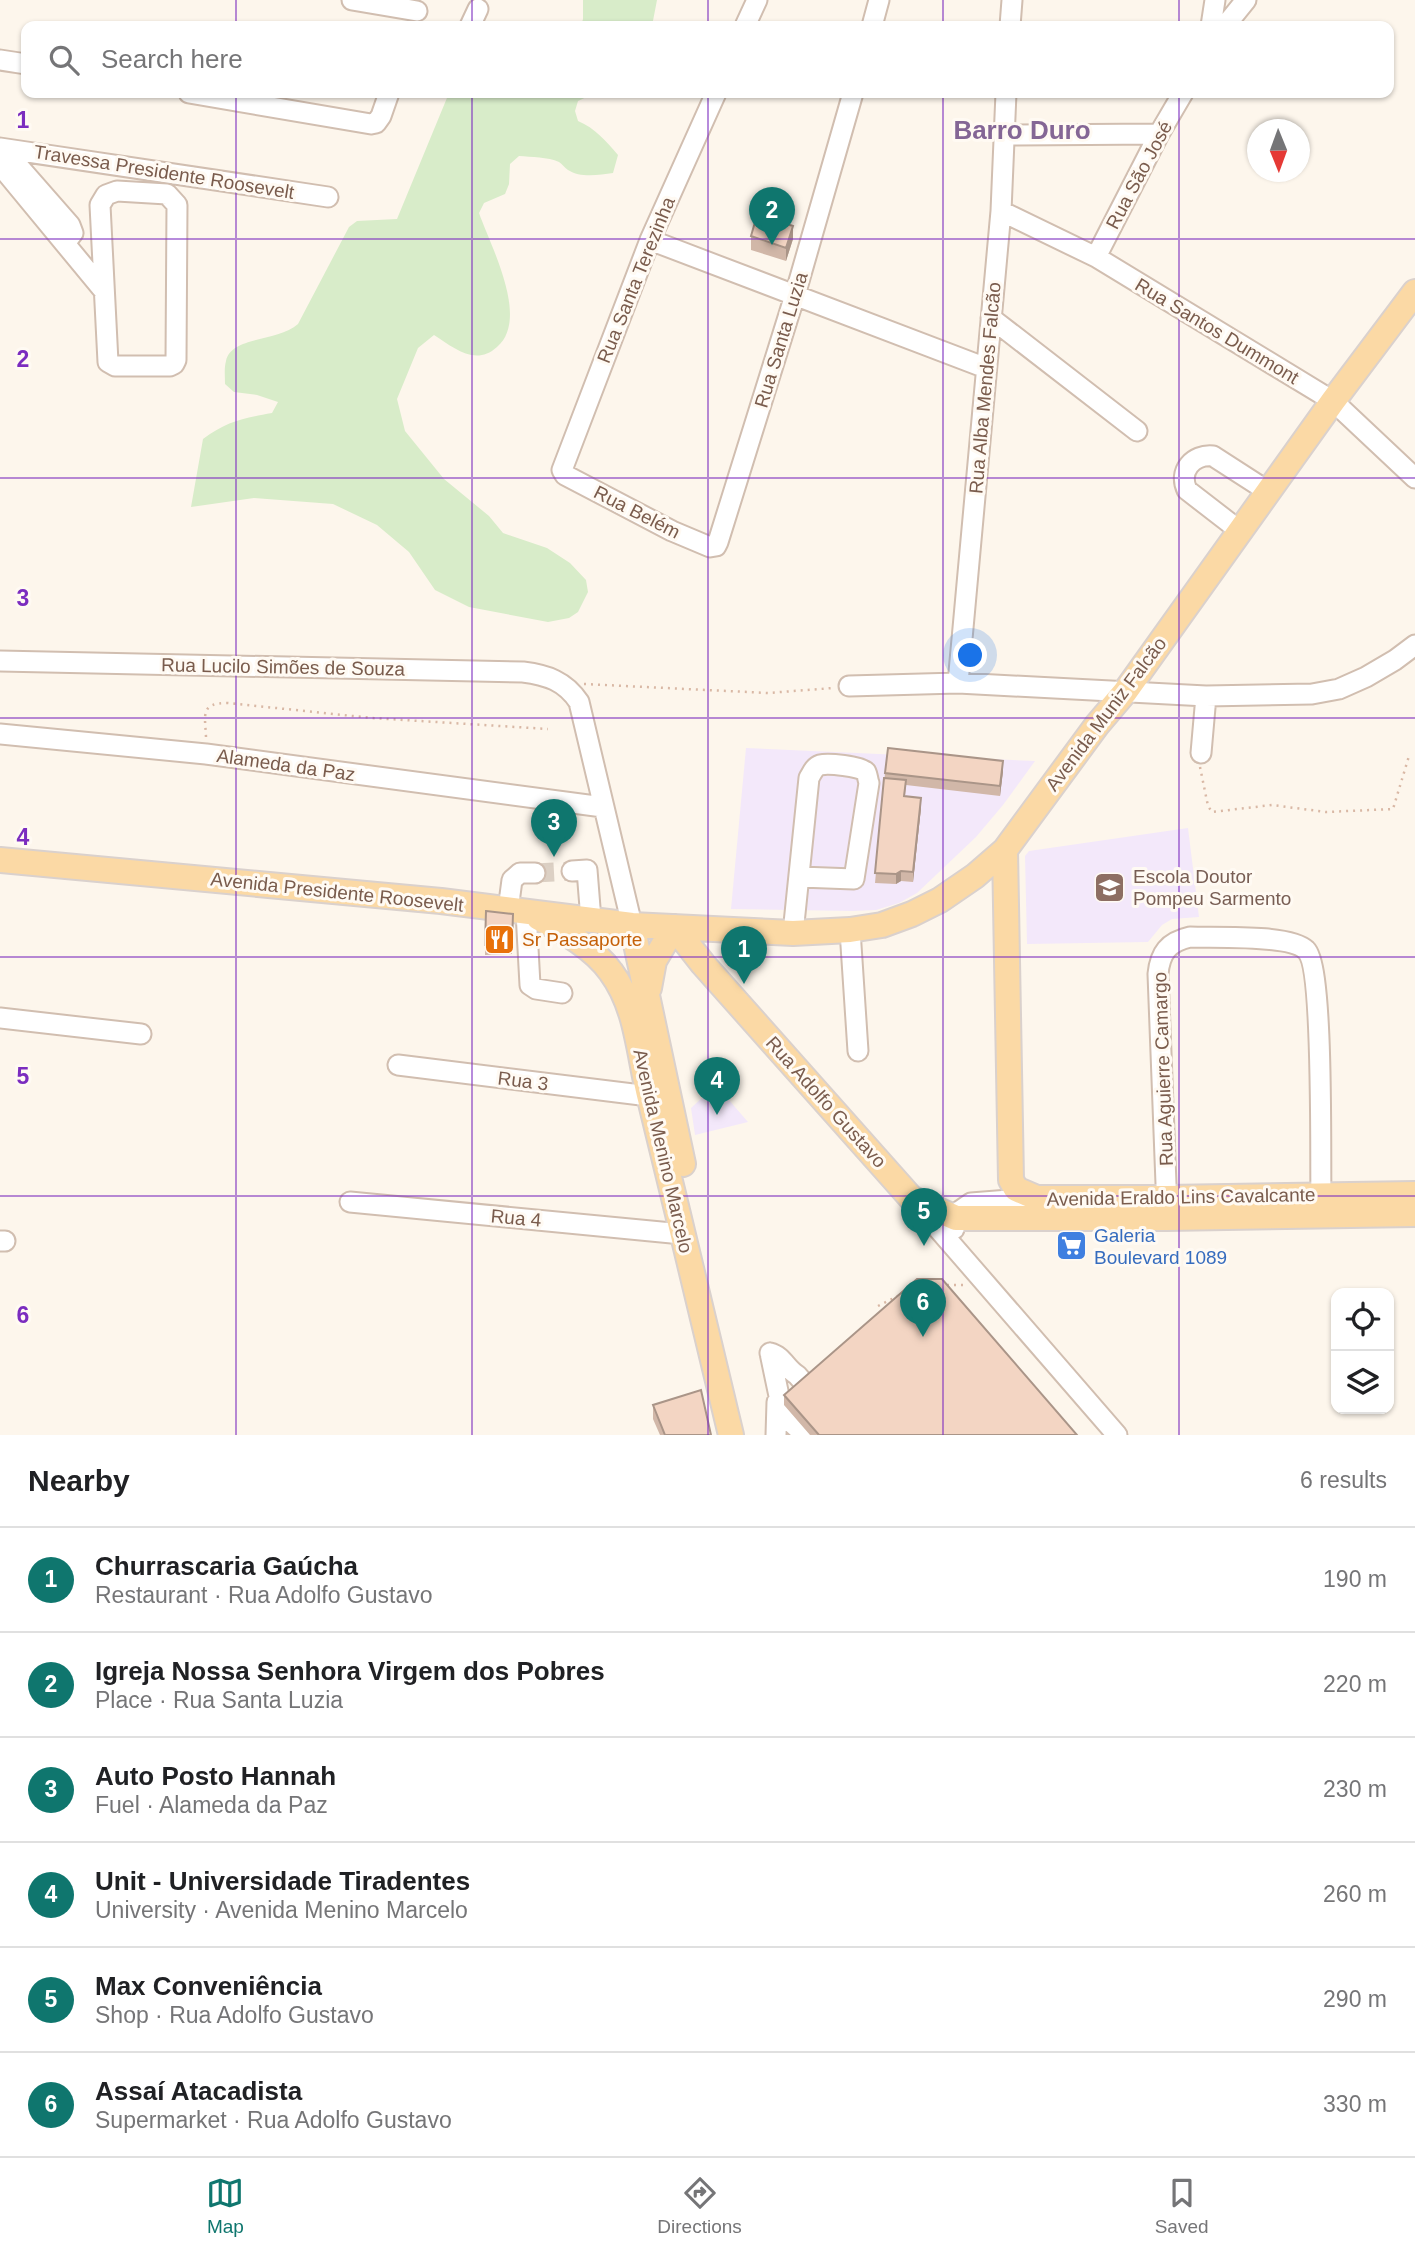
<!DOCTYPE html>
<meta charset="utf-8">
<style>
body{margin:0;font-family:Arial,sans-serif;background:#f2f2f2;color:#202124}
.controls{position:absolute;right:21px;bottom:21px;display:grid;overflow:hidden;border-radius:14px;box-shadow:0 2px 5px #0004}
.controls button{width:63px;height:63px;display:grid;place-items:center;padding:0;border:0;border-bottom:2px solid #e0e0e0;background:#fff;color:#202124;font:35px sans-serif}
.compass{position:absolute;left:1247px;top:119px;width:63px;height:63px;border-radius:50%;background:#fff;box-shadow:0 2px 5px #0004;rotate:179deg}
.you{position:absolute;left:971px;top:656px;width:24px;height:24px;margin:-18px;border:5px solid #fff;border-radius:50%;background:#1a73e8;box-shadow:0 0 0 10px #1a73e833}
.badge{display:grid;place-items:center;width:46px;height:46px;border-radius:50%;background:#0f766e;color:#fff;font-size:23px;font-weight:700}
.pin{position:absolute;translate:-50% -58px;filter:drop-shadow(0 2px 4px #0008)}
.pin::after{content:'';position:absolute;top:37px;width:24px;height:21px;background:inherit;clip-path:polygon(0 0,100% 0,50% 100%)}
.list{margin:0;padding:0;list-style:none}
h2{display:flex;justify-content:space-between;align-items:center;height:91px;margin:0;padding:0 28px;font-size:30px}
h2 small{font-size:23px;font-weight:400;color:#757577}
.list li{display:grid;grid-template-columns:46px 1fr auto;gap:21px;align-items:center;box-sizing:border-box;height:105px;padding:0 28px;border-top:2px solid #e0e0e0}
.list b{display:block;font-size:26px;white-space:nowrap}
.list p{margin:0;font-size:23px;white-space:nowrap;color:#757577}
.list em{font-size:23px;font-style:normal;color:#757577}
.icon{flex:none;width:38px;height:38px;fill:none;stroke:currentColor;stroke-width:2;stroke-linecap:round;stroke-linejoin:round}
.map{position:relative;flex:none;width:1415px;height:1435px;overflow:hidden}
.search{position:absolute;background:#fff;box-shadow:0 2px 5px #0004;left:21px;right:21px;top:21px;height:77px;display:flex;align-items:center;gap:18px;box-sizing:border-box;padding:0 24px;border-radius:14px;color:#757577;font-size:26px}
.sheet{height:721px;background:#fff}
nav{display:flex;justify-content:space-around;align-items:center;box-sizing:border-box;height:98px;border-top:2px solid #e0e0e0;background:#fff;font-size:19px;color:#757577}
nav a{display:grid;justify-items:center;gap:4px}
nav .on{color:#0f766e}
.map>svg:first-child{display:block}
.education{fill:#f3e8fa}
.green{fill:#d8ecc9}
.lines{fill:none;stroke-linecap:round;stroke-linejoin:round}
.minor-tunnel{stroke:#dcd0c4;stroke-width:19;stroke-dasharray:19 10;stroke-linecap:butt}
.minor-casing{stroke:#d1beb0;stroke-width:23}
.major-casing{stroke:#dad1cd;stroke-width:28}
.path{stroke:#d9b8a5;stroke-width:2.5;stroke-dasharray:2 5;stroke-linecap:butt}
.minor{stroke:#fff;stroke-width:19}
.major{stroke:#fbd9a5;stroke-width:24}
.wall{fill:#d1b7a8}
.shaded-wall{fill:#aa9588}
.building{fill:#f3d5c3;stroke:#aa9588;stroke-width:2}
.grid{fill:none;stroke:#7b2cbf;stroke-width:2;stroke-opacity:0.55}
.labels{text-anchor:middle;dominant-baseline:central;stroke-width:6;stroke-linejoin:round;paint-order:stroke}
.street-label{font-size:19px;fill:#7a5c4d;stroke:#fffaf3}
.education-label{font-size:19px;fill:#785e54;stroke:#fffaf3;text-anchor:start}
.food-label{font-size:19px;fill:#c56008;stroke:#fffaf3;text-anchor:start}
.shop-label{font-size:19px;fill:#366cbe;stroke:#fffaf3;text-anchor:start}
.district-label{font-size:26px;font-weight:bold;fill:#846695;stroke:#fffaf3}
.grid-label{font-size:23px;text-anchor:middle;font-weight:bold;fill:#7b2cbf;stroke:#fffaf3;stroke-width:6;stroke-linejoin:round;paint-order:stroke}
</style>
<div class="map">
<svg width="1415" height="1435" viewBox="0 0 1415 1435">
<rect width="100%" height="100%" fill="#fdf6ec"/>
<path class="education" d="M746,748L1035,761L1003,805L976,837L917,893L899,903L876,910L853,911L731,909Z
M1188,828L1199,917L1172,919L1162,925L1148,942L1027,944L1025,856L1029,851Z
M716,1085L748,1122L695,1135L691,1108Z"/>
<path class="green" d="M583,0H657L652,26H581L583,19Z
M449,93L489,95L513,93H595L578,101L575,111L578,121C595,128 606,141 618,155L613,173C599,175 580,178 568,170C565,168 562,164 559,162C548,157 531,157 519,156L510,164L509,184L505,194L484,203L479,213C491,247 530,319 497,347C475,367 453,347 434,335L418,348L397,399L405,431L444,479L489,516L503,533L547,548L570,563L586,580L588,592L578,612L569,618L548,622L469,607L435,590L409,552L377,525L333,504L254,498L191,507L203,439C227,421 244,418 272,413L278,402L257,395L234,392L225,384C225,377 224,368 226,361C231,336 278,342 298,324L349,227L357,221L397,219Z"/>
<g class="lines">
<path class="minor-tunnel" d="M535,873L572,871"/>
<defs>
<path id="minor" d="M352,0L417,11
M470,26L478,9
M745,26L757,0
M872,26L879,0
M1010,26L1012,0
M1211,26L1215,0
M1225,26L1246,0
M0,60L26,64
M189,93L371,124L376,123L381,116L389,93
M716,93L650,240L562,470L565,475L672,531L710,547L716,546L718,542L795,295L853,93
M1003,135L1159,134
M0,148L328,197
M13,160L70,225L73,233L66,242
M0,165L104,291
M117,191L167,194L177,205L176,360L174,364L170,366H115L108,362L100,205L106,195Z
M1001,211L1096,257L1333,401L1415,478
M650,240L986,368
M1096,257L1159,134L1183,93
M991,318L1137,431
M1240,531L1187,490C1178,471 1193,454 1213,456L1269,492
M0,661L523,672C547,675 565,681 579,702L632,925
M958,683L1001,211L1006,93
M849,686L958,683L1206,696L1312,694L1339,689L1366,677L1395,660L1415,645
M0,734L206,754L603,807
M1201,753L1206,696
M572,871L587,870L591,920
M508,910L512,880L520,873H535
M526,912L530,985L536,989L562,993
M850,930L858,1051
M793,933L809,778C812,773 814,767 820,765C828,763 860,766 866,772C867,773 868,781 869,783L854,879L800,877
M0,1018L141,1034
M398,1065L649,1096
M914,1201L1117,1435
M350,1202L682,1234
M1167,1210L1158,974C1160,953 1168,942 1190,937C1214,938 1290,934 1306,950C1324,967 1320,1159 1321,1195
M954,1229L958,1212L971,1203L1036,1198
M0,1241H5
M770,1353C783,1356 786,1369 797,1375L849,1435
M770,1353L783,1415L805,1435
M776,1435L777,1402"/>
<path id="major" d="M1005,850L1011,1180L1016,1189L1037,1198H1167L1415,1194
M0,860L441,901L632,925L793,933L850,930L882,925L912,914L940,900L975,876L1005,850L1097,725L1125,692L1333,401L1415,292
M539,918C565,932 594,948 611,972C638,1008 639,1057 650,1099C677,1211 705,1323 731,1435
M632,925L683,1164
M674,927L703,964L911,1198L956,1218H1167L1415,1214
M649,988L654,961L674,927"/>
</defs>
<use href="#minor" class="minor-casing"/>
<use href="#major" class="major-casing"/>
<path class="path" d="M584,684L768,693L833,688
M206,737C205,714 200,703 228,703L372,718L548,729
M1200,767L1208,806L1212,812L1272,805L1326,812L1393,809L1409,756
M947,1285H965
M878,1306L900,1295"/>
<use href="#minor" class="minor"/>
<use href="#major" class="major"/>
</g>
<path class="wall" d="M751,236L793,239L786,261L751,250Z
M1003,771L1000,796L906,785L905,796L921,808L913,882L901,881L896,884L875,883L885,773Z
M486,911L513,914L512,954L485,955Z
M784,1395L1077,1435H810L784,1405Z
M653,1405L711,1435H660L653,1419Z"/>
<path class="shaded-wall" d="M793,226V239L786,261V248Z
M1003,761V771L1000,796V786Z
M921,798V808L913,882V872Z
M901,871V881L896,884V874Z"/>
<path class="building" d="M757,215L793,226L786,248L751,236Z
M888,748L1003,761L1000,786L885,773Z
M884,778L906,780L904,796L921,798L913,872L901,871L896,874L875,873Z
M486,911L513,914L512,944L485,945Z
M917,1279H942L1077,1435H819L784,1395Z
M701,1390L711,1435H665L653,1405Z"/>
<path class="grid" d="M236,0V26M472,0V26M708,0V26M943,0V26M1179,0V26M236,93V1435M472,93V1435M708,93V1435M943,93V1435M1179,93V1435M0,239H1415M0,478H1415M0,718H1415M0,957H1415M0,1196H1415"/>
<defs>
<symbol id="school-square" viewBox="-11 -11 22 22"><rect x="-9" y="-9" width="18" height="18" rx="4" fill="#8d6e63" stroke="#fffaf3"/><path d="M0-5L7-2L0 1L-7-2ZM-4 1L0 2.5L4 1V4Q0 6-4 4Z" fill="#fff"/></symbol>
<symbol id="restaurant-square" viewBox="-11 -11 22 22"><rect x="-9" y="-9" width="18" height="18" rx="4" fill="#e8710a" stroke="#fffaf3"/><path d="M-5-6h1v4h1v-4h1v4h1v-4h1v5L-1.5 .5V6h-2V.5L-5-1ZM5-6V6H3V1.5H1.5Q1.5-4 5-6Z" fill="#fff"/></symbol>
<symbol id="supermarket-square" viewBox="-11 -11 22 22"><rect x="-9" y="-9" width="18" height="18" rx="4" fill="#3f7fe0" stroke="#fffaf3"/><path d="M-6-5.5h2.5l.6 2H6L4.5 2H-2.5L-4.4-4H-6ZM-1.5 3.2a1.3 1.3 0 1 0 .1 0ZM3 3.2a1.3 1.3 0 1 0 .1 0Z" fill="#fff"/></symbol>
</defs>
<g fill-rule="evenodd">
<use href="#school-square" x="1092" y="870" width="35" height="35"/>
<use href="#restaurant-square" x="482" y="922" width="35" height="35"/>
<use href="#supermarket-square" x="1054" y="1228" width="35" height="35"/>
</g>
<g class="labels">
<g class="street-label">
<text transform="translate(164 172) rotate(9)">Travessa Presidente Roosevelt</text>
<text transform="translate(1139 175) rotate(-62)">Rua São José</text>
<text transform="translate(636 280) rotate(-68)">Rua Santa Terezinha</text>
<text transform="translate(1217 331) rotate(31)">Rua Santos Dummont</text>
<text transform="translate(781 340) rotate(-73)">Rua Santa Luzia</text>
<text transform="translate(985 388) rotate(-85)">Rua Alba Mendes Falcão</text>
<text transform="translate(637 512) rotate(27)">Rua Belém</text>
<text transform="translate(283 667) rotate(1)">Rua Lucilo Simões de Souza</text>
<text transform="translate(1106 714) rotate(-53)">Avenida Muniz Falcão</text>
<text transform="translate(286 765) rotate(8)">Alameda da Paz</text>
<text transform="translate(337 892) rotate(6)">Avenida Presidente Roosevelt</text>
<text transform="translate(1163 1069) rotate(-92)">Rua Aguierre Camargo</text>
<text transform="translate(523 1081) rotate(7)">Rua 3</text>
<text transform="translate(826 1102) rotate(48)">Rua Adolfo Gustavo</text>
<text transform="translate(663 1151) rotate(77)">Avenida Menino Marcelo</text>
<text transform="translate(1181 1197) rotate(-1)">Avenida Eraldo Lins Cavalcante</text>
<text transform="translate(516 1218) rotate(5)">Rua 4</text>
</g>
<g class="education-label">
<text x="1133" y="876">Escola Doutor<tspan x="1133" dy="22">Pompeu Sarmento</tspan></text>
</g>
<g class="food-label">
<text x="522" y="939">Sr Passaporte</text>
</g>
<g class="shop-label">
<text x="1094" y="1235">Galeria<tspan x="1094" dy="22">Boulevard 1089</tspan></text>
</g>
<g class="district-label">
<text x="1022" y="130">Barro Duro</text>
</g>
</g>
<g class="grid-label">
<text x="23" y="128">1</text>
<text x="23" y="367">2</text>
<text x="23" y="606">3</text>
<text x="23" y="845">4</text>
<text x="23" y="1084">5</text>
<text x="23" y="1323">6</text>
</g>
</svg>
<div class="controls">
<button><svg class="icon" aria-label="locate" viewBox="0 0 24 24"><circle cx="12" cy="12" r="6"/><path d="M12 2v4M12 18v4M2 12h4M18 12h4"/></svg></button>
<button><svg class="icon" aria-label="layers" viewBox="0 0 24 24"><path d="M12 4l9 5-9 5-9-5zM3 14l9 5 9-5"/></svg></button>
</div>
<svg class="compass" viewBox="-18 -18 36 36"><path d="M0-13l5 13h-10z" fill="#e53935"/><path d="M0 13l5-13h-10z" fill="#757577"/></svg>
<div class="you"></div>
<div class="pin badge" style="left:744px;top:984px">1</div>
<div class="pin badge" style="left:772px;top:245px">2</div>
<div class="pin badge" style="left:554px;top:857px">3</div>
<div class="pin badge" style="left:717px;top:1115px">4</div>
<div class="pin badge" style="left:924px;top:1246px">5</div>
<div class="pin badge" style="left:923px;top:1337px">6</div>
<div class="search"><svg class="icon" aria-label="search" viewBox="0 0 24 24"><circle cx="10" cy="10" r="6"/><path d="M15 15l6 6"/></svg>Search here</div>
</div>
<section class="sheet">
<h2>Nearby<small>6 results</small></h2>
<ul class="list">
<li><span class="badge">1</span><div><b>Churrascaria Gaúcha</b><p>Restaurant · Rua Adolfo Gustavo</p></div><em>190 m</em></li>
<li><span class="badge">2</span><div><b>Igreja Nossa Senhora Virgem dos Pobres</b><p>Place · Rua Santa Luzia</p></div><em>220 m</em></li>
<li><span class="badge">3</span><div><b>Auto Posto Hannah</b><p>Fuel · Alameda da Paz</p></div><em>230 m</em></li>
<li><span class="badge">4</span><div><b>Unit - Universidade Tiradentes</b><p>University · Avenida Menino Marcelo</p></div><em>260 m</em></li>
<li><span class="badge">5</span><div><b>Max Conveniência</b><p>Shop · Rua Adolfo Gustavo</p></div><em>290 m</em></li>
<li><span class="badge">6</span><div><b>Assaí Atacadista</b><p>Supermarket · Rua Adolfo Gustavo</p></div><em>330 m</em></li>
</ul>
</section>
<nav>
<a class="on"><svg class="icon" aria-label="map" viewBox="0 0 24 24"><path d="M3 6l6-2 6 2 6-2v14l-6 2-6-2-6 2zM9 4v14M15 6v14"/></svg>Map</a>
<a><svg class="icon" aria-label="directions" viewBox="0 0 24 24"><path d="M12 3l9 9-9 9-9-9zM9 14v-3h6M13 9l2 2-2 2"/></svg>Directions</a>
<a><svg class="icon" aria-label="saved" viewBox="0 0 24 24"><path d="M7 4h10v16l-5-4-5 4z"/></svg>Saved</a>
</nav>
